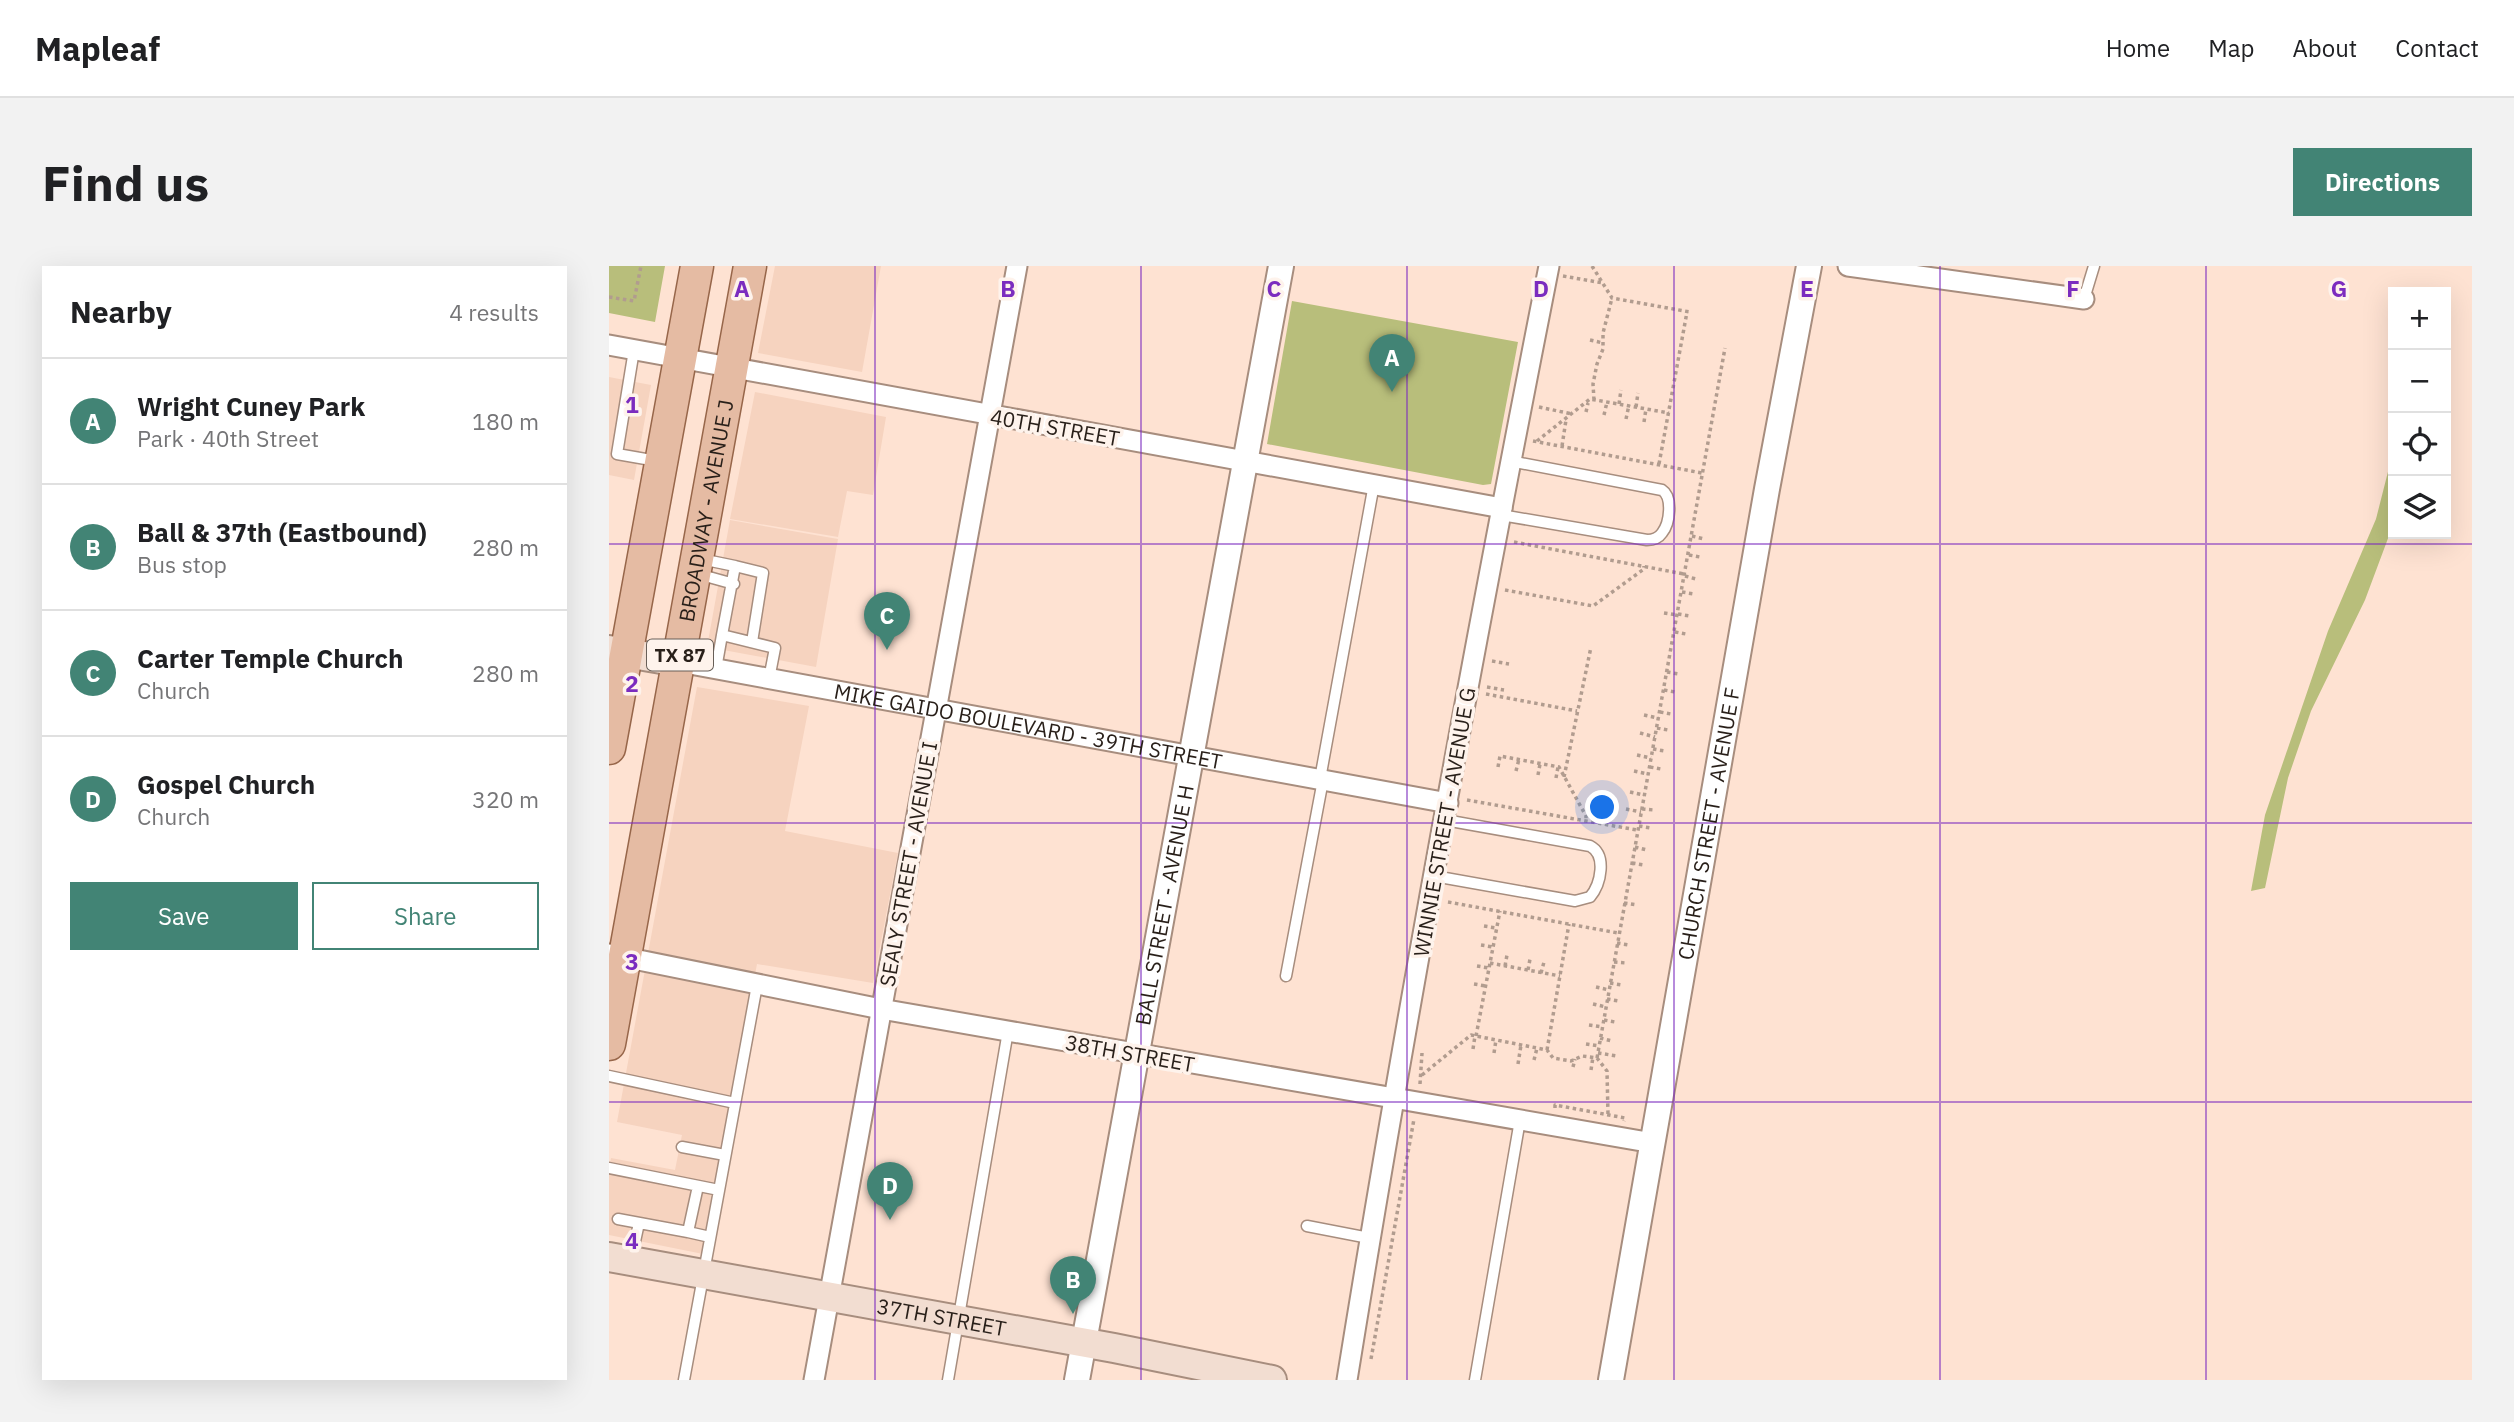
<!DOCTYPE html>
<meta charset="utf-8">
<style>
body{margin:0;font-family:"IBM Plex Sans",sans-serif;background:#f2f2f2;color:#202124}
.controls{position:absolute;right:21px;top:21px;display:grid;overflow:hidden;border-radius:0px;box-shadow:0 7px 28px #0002}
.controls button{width:63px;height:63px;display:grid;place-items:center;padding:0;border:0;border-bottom:2px solid #e0e0e0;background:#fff;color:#202124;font:35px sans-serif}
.you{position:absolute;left:994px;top:542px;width:24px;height:24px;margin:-18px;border:5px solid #fff;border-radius:50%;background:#1a73e8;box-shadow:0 0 0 10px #1a73e833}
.badge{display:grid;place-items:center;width:46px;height:46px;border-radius:50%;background:#428475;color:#fff;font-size:23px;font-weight:700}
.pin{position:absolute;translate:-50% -58px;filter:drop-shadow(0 2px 4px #0008)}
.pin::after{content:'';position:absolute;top:37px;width:24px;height:21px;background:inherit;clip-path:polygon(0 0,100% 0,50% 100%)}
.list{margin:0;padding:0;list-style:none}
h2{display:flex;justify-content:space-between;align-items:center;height:91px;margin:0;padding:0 28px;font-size:30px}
h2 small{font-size:23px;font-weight:400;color:#757577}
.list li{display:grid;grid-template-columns:46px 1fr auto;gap:21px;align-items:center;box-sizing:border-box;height:126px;padding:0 28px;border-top:2px solid #e0e0e0}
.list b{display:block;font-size:26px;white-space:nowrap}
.list p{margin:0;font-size:23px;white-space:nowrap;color:#757577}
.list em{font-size:23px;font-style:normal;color:#757577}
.actions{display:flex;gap:14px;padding:21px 28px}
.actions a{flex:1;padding:16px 0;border:2px solid #428475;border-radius:0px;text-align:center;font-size:24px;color:#428475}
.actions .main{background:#428475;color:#fff}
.icon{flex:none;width:38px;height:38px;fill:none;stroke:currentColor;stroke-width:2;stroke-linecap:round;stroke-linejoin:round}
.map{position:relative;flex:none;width:1863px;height:1114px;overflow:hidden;border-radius:0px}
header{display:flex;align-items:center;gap:42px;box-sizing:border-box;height:98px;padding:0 35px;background:#fff;border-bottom:2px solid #e0e0e0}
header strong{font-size:33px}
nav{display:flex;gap:38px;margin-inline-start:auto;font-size:24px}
.intro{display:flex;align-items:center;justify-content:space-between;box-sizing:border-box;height:168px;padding:0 42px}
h1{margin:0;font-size:49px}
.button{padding:18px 32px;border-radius:0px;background:#428475;color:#fff;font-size:24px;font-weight:700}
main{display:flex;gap:42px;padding:0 42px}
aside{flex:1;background:#fff;border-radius:0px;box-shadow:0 7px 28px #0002}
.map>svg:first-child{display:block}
.built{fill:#f6d3bf}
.green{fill:#b8be7b}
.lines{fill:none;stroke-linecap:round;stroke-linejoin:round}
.service-casing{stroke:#a78d7e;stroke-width:13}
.minor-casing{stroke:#a78d7e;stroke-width:23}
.tertiary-casing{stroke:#a78d7e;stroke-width:28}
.secondary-casing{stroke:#a78d7e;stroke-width:32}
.primary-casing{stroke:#97664a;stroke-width:35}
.path{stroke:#b19c8f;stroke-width:3.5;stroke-dasharray:3.5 3.5;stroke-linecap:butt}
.service{stroke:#fff;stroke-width:10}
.minor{stroke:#fff;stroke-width:19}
.tertiary{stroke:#fff;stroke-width:24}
.secondary{stroke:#f2ddd1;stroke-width:28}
.primary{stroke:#e5bba3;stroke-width:32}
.grid{fill:none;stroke:#7b2cbf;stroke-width:2;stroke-opacity:0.55}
.labels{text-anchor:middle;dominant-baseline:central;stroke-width:7;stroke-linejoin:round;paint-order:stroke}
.shield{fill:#fef3ec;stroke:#685f58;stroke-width:2}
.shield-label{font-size:19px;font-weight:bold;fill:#281f19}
.street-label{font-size:21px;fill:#281f19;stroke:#fef3ec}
.grid-label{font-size:23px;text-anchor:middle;font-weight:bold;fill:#7b2cbf;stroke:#fef3ec;stroke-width:7;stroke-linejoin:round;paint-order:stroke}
</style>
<header>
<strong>Mapleaf</strong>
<nav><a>Home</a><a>Map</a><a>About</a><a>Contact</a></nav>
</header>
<div class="intro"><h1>Find us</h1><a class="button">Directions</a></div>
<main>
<aside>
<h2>Nearby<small>4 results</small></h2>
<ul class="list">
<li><span class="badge">A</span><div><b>Wright Cuney Park</b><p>Park · 40th Street</p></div><em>180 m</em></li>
<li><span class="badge">B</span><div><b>Ball &amp; 37th (Eastbound)</b><p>Bus stop</p></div><em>280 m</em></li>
<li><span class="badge">C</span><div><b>Carter Temple Church</b><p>Church</p></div><em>280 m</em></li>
<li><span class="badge">D</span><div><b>Gospel Church</b><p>Church</p></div><em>320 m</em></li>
</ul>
<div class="actions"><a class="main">Save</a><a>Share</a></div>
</aside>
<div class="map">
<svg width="1863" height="1114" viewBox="0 0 1863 1114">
<rect width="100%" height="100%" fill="#fee2d2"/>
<path class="built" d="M166,0H272L253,106L149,87Z
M0,111L42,119L25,214L0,209Z
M146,126L277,151L264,229L238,225L229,271L121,253Z
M121,254L229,273L207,401L98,381Z
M88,421L200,440L176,565L289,587L264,717L148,698L94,988L0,969V904L2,892L66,904L73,869L8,856Z"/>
<path class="green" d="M0,0H56L46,56L0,47Z
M683,35L909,76L882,218L874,219L658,178Z
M1784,186V259L1756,334L1702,445L1679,512L1656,622L1642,625L1656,549L1719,365L1767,253Z"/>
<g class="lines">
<defs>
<path id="service" d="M1475,33L1485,0
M25,84L8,188L48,195
M892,249L1038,274C1044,274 1049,273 1053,267C1061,257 1064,231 1053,224L901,195
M92,293L126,300L113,369
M126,300L154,307L143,376
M89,308L125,318
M107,403L113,369L166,382L160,413
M711,513L765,218
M825,610L966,635L981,631C992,618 998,589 981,580L836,554
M677,710L714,514
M0,810L126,837
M73,881L116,889
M0,902L110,924
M9,953L79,966L89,920
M698,960L760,972
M79,966L101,971
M22,994L30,957
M75,1114L148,719
M339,1114L399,765
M866,1114L911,854"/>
<g id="minor">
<path d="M1239,0L1475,33"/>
<path d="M0,79L893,242"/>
<path id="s1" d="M70,396L839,537"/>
<path d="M0,688L272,743L1044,877"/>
<path d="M205,1114L408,0"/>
<path d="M738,1114C798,742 867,370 940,0"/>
</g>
<g id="tertiary">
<path id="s2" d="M468,1114L672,0"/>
<path id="s3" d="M1002,1114L1158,223L1200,0"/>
</g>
<g id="secondary">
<path d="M0,384L70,396"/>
<path id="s4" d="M0,991L505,1082L663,1114"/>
</g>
<g id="primary">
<path d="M0,482L88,0"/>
<path id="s5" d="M0,778L141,0"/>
</g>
</defs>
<use href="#service" class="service-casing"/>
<use href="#minor" class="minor-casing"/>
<use href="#tertiary" class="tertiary-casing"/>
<use href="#secondary" class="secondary-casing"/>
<use href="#primary" class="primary-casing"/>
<path class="path" d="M983,0L1003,32L1081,46
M954,10L994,17
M0,31L25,35L32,0
M981,74L994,77
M985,134L984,118L988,98L994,83V67L1003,32
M1010,138L1012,124
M930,141L963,148
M1027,141L1029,127
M977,146L979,137
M995,149L998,136
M1017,153L1020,139
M1035,156L1037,143
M924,175L1093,207
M928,175L981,133L1060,147
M953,180L957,154
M1050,198L1078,46
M1083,270L1095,273
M905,276L1075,308
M1080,289L1091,291
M1076,310L1087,313
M896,324L984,340L1035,303V300
M1073,326L1085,328
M1055,347L1068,349
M1069,348L1081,350
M1066,366L1077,368
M883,395L900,398
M1058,406L1070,408
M878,421L895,424
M1055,424L1066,426
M877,428L968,445
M1051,446L1062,448
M1035,449L1049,452
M1048,462L1059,464
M1031,467L1046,471
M1044,483L1056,485
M1028,489L1042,492
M889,501L891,490L950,501L977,550V555
M1041,501L1052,503
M907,505L910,493
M1025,505L1039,508
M929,509L931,498
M955,511L982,381
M947,512L949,501
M1021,526L1035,529
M858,534L1028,564
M1017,543L1032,546
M1033,543L1045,544
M1030,560L1042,562
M1026,581L1038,584
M1023,597L1035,599
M839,636L1009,667
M1015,637L1028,639
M875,660L887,662
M1008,677L1020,679
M872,679L884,681
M1005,696L1017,697
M881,697L951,710
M868,700L880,702
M896,700L898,689
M919,704L921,693
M932,707L935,696
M1001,717L1013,719
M865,718L877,720
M987,721L1000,724
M998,733L1010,735
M984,738L997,741
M995,754L1006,756
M980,759L993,761
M867,770L891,645
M991,772L1003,775
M977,778L990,780
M864,783L866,770
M938,784L960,658
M885,787L887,774
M989,787L1008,790
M988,792L1116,82
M925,794L928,782
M909,798L912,779
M964,801L966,793
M982,804L984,791
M813,809L862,769L938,784L944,792L962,795L973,790L988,792L998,805L999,849
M811,818L813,787
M946,842V839L1016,852L1015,855
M762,1093L805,853"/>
<use href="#service" class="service"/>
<use href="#minor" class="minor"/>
<use href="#tertiary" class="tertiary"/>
<use href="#secondary" class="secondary"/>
<use href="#primary" class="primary"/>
</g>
<path class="grid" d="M266,0V1114M532,0V1114M798,0V1114M1065,0V1114M1331,0V1114M1597,0V1114M0,278H1863M0,557H1863M0,836H1863"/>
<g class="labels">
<rect class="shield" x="38" y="373.5" width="66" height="31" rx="5"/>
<g class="shield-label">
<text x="71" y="389">TX 87</text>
</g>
<g class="street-label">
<text transform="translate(446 161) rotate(10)">40TH STREET</text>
<text stroke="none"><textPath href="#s5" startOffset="542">BROADWAY - AVENUE J</textPath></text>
<text stroke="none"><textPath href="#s1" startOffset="355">MIKE GAIDO BOULEVARD - 39TH STREET</textPath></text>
<text transform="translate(835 556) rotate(-80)">WINNIE STREET - AVENUE G</text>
<text stroke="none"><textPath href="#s3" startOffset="565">CHURCH STREET - AVENUE F</textPath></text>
<text transform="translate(299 598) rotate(-80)">SEALY STREET - AVENUE I</text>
<text stroke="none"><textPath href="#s2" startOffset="483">BALL STREET - AVENUE H</textPath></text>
<text transform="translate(521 787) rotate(10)">38TH STREET</text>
<text stroke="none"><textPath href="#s4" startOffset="338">37TH STREET</textPath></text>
</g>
</g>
<g class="grid-label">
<text x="133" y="31">A</text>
<text x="399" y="31">B</text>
<text x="665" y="31">C</text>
<text x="932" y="31">D</text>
<text x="1198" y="31">E</text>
<text x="1464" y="31">F</text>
<text x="1730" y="31">G</text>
<text x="23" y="147">1</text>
<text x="23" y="426">2</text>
<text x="23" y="704">3</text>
<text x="23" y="983">4</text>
</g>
</svg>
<div class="controls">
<button>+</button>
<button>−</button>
<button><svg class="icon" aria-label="locate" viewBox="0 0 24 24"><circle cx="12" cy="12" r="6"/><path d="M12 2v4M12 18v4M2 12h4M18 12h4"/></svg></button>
<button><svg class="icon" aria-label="layers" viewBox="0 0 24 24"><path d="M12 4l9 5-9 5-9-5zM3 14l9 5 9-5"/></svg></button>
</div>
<div class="you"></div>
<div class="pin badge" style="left:783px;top:126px">A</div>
<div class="pin badge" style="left:464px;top:1048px">B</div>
<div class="pin badge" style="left:278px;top:384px">C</div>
<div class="pin badge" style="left:281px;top:954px">D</div>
</div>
</main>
